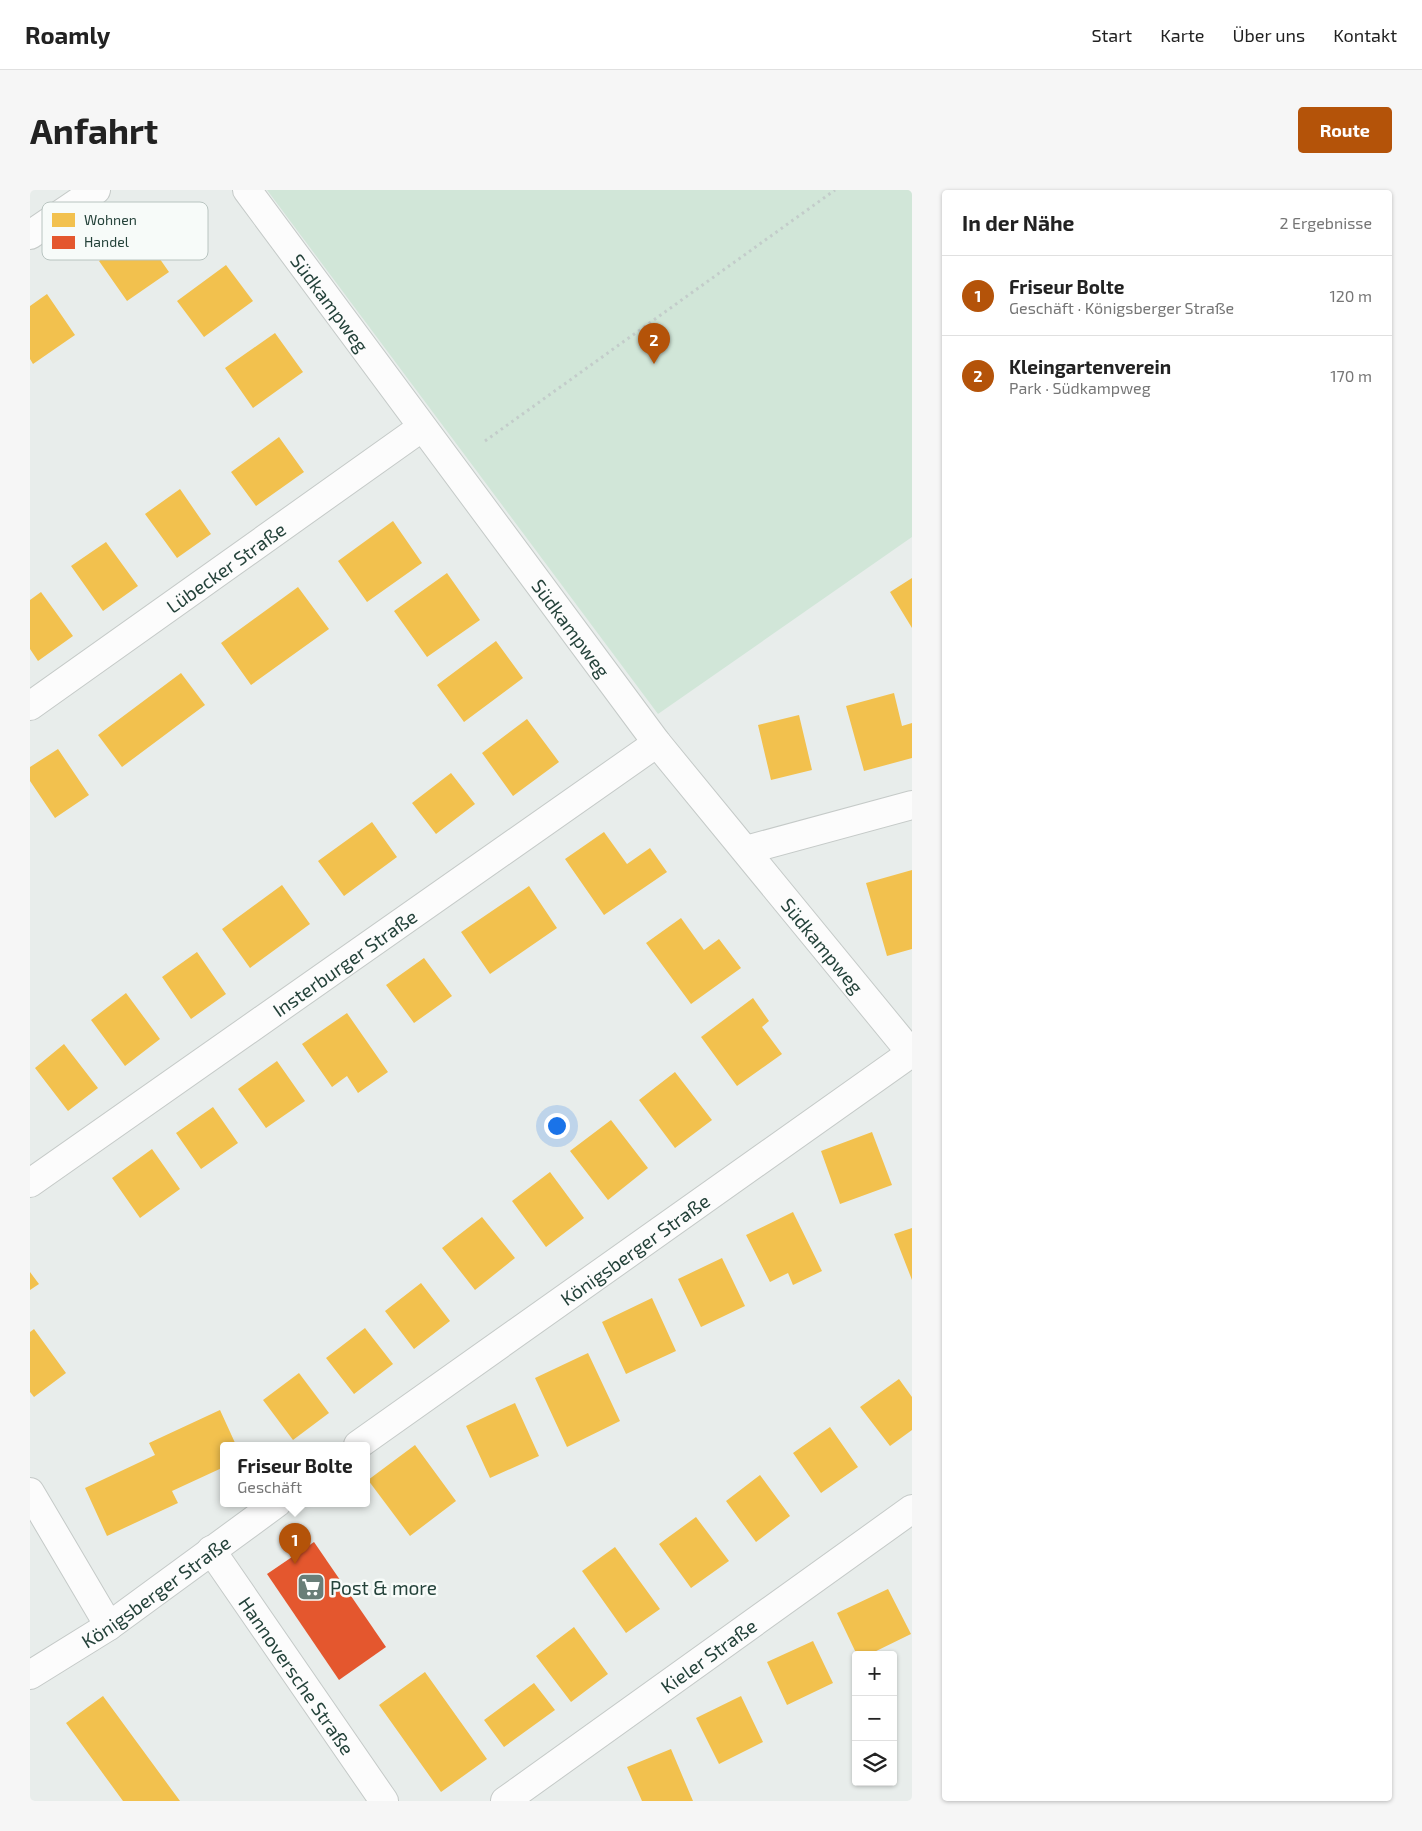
<!DOCTYPE html>
<html lang="de">
<meta charset="utf-8">
<style>
body{margin:0;font-family:"Exo 2",sans-serif;background:#f6f6f6;color:#222}
.controls{position:absolute;right:15px;bottom:15px;display:grid;overflow:hidden;border-radius:5px;box-shadow:0 1px 4px #0004}
.controls button{width:45px;height:45px;display:grid;place-items:center;padding:0;border:0;border-bottom:1px solid #e0e0e0;background:#fff;color:#222;font:25px sans-serif}
.you{position:absolute;left:526px;top:935px;width:18px;height:18px;margin:-12px;border:4px solid #fff;border-radius:50%;background:#1a73e8;box-shadow:0 0 0 8px #1a73e833}
.badge{display:grid;place-items:center;width:32px;height:32px;border-radius:50%;background:#b45309;color:#fff;font-size:16px;font-weight:700}
.pin{position:absolute;translate:-50% -41px;filter:drop-shadow(0 1px 2px #0008)}
.pin::after{content:'';position:absolute;top:26px;width:18px;height:15px;background:inherit;clip-path:polygon(0 0,100% 0,50% 100%)}
.popup{position:absolute;left:190px;top:1252px;width:150px;height:65px;box-sizing:border-box;display:grid;place-content:center;border-radius:5px;background:#fff;filter:drop-shadow(0 1px 4px #0005);font-size:16px;white-space:nowrap;color:#767676}
.popup b{font-size:19px;color:#222}
.popup::after{content:'';position:absolute;left:50%;top:100%;margin-left:-10px;border:10px solid transparent;border-top-color:#fff}
.list{margin:0;padding:0;list-style:none}
h2{display:flex;justify-content:space-between;align-items:center;height:65px;margin:0;padding:0 20px;font-size:21px}
h2 small{font-size:16px;font-weight:400;color:#767676}
.list li{display:grid;grid-template-columns:32px 1fr auto;gap:15px;align-items:center;box-sizing:border-box;height:80px;padding:0 20px;border-top:1px solid #e0e0e0}
.list b{display:block;font-size:19px;white-space:nowrap}
.list p{margin:0;font-size:16px;white-space:nowrap;color:#767676}
.list em{font-size:16px;font-style:normal;color:#767676}
.icon{flex:none;width:28px;height:28px;fill:none;stroke:currentColor;stroke-width:2;stroke-linecap:round;stroke-linejoin:round}
.map{position:relative;flex:none;width:882px;height:1611px;overflow:hidden;border-radius:5px}
header{display:flex;align-items:center;gap:30px;box-sizing:border-box;height:70px;padding:0 25px;background:#fff;border-bottom:1px solid #e0e0e0}
header strong{font-size:24px}
nav{display:flex;gap:28px;margin-inline-start:auto;font-size:18px}
.intro{display:flex;align-items:center;justify-content:space-between;box-sizing:border-box;height:120px;padding:0 30px}
h1{margin:0;font-size:35px}
.button{padding:12px 22px;border-radius:5px;background:#b45309;color:#fff;font-size:18px;font-weight:700}
main{display:flex;gap:30px;padding:0 30px}
aside{flex:1;background:#fff;border-radius:5px;box-shadow:0 1px 4px #0004}
.map>svg:first-child{display:block}
.green{fill:#d1e6d8}
.homes{fill:#f2c14e}
.shops{fill:#e4572e}
.lines{fill:none;stroke-linecap:round;stroke-linejoin:round}
.street-casing{stroke:#c5cac8;stroke-width:30}
.path{stroke:#c3ccca;stroke-width:3;stroke-dasharray:2.5 4;stroke-linecap:butt}
.street{stroke:#fcfcfc;stroke-width:28}
.labels{text-anchor:middle;dominant-baseline:central;stroke-width:5;stroke-linejoin:round;paint-order:stroke}
.street-label{font-size:19px;fill:#24423a;stroke:#f7fbf9}
.poi-label{font-size:19px;fill:#24423a;stroke:#f7fbf9;text-anchor:start}
.key{fill:#f7fbf9;stroke:#b8c4c0;stroke-width:1}
.key-label{font-size:14px;fill:#24423a}
</style>
<header>
<strong>Roamly</strong>
<nav><a>Start</a><a>Karte</a><a>Über uns</a><a>Kontakt</a></nav>
</header>
<div class="intro"><h1>Anfahrt</h1><a class="button">Route</a></div>
<main>
<div class="map">
<svg width="882" height="1611" viewBox="0 0 882 1611">
<rect width="100%" height="100%" fill="#e8edeb"/>
<path class="green" d="M237,0H882V347L628,524Z"/>
<path class="homes" d="M111,42L139,82L97,111L69,71Z
M196,75L223,111L174,147L147,111Z
M17,104L45,145L3,174L0,169V116Z
M245,143L273,182L223,218L195,178Z
M249,247L274,282L226,316L201,282Z
M150,299L181,344L147,368L115,324Z
M363,331L392,373L337,412L308,371Z
M76,352L108,396L73,421L41,376Z
M417,383L450,430L397,467L364,421Z
M882,388V438L860,402Z
M268,397L299,439L221,495L191,453Z
M11,402L43,446L8,471L0,459V410Z
M466,451L493,488L434,532L407,495Z
M151,483L175,515L92,577L68,545Z
M864,503L872,536L882,533V568L834,581L816,516Z
M769,525L782,580L741,590L728,535Z
M497,529L529,572L483,606L452,563Z
M28,559L59,605L25,628L0,591V577Z
M421,583L445,614L406,644L382,613Z
M342,632L367,667L314,706L288,671Z
M574,642L597,674L620,658L637,682L574,725L535,669Z
M882,680V759L857,766L836,693Z
M252,695L280,734L220,778L192,739Z
M499,696L527,738L460,784L431,742Z
M651,728L674,760L689,749L711,778L661,814L616,753Z
M167,762L196,804L161,829L132,787Z
M394,768L422,806L384,833L356,795Z
M96,803L130,849L95,876L61,830Z
M723,808L739,831L732,837L752,864L707,896L671,847Z
M317,823L358,882L328,903L317,886L302,897L272,854Z
M34,854L68,898L38,921L5,878Z
M247,871L275,911L236,938L208,899Z
M645,882L682,930L645,958L609,910Z
M183,917L208,953L171,979L146,943Z
M581,930L618,978L578,1010L540,961Z
M842,942L862,995L810,1014L791,961Z
M122,959L150,999L110,1028L82,988Z
M520,982L554,1028L516,1057L482,1011Z
M763,1022L792,1081L763,1095L758,1083L740,1092L716,1045Z
M452,1027L485,1068L445,1100L412,1058Z
M882,1038V1090L864,1044Z
M692,1068L715,1116L671,1137L648,1089Z
M0,1082L9,1094L0,1100Z
M391,1093L420,1131L384,1159L355,1121Z
M622,1108L646,1161L596,1184L572,1132Z
M335,1138L363,1174L324,1204L296,1168Z
M4,1139L36,1183L4,1207L0,1202V1142Z
M558,1163L590,1231L537,1257L505,1188Z
M269,1183L299,1223L263,1250L233,1210Z
M869,1189L882,1207V1240L860,1256L830,1217Z
M485,1213L509,1266L460,1288L436,1236Z
M190,1220L206,1255H194V1277L142,1301L148,1313L77,1346L55,1298L125,1265L119,1253Z
M800,1237L828,1277L791,1303L763,1263Z
M385,1255L426,1311L380,1346L338,1290Z
M730,1285L760,1326L726,1352L696,1311Z
M666,1327L699,1371L661,1398L629,1354Z
M585,1357L630,1419L596,1443L552,1381Z
M858,1399L881,1444L838,1465H827L807,1423Z
M544,1437L578,1484L541,1512L506,1466Z
M783,1451L803,1493L757,1515L737,1472Z
M395,1482L457,1569L411,1602L349,1515Z
M504,1493L525,1520L474,1557L454,1530Z
M73,1506L150,1611H93L36,1533Z
M711,1506L733,1552L689,1574L666,1528Z
M641,1559L663,1611H612L597,1577Z"/>
<path class="shops" d="M284,1352L356,1457L309,1490L237,1384Z"/>
<g class="lines">
<defs>
<g id="street">
<path id="s1" d="M217,0L627,553L882,864"/>
<path d="M0,45L66,0"/>
<path id="s2" d="M0,516L391,238"/>
<path d="M716,660L882,615"/>
<path id="s3" d="M0,993L627,553"/>
<path id="s4" d="M328,1255L881,863"/>
<path d="M0,1302L79,1436"/>
<path id="s5" d="M181,1360L354,1611"/>
<path id="s6" d="M0,1485L79,1436L247,1313"/>
<path id="s7" d="M475,1611L882,1319"/>
</g>
</defs>
<use href="#street" class="street-casing"/>
<path class="path" d="M455,251L805,0"/>
<use href="#street" class="street"/>
</g>
<defs>
<symbol id="supermarket-square" viewBox="-11 -11 22 22"><rect x="-9" y="-9" width="18" height="18" rx="4" fill="#697e78" stroke="#f7fbf9"/><path d="M-6-5.5h2.5l.6 2H6L4.5 2H-2.5L-4.4-4H-6ZM-1.5 3.2a1.3 1.3 0 1 0 .1 0ZM3 3.2a1.3 1.3 0 1 0 .1 0Z" fill="#fff"/></symbol>
</defs>
<g fill-rule="evenodd">
<use href="#supermarket-square" x="265" y="1381" width="32" height="32"/>
</g>
<g class="labels">
<g class="street-label">
<text stroke="none"><textPath href="#s1" startOffset="140">Südkampweg</textPath></text>
<text stroke="none"><textPath href="#s2" startOffset="240">Lübecker Straße</textPath></text>
<text stroke="none"><textPath href="#s1" startOffset="545">Südkampweg</textPath></text>
<text stroke="none"><textPath href="#s1" startOffset="950">Südkampweg</textPath></text>
<text stroke="none"><textPath href="#s3" startOffset="384">Insterburger Straße</textPath></text>
<text stroke="none"><textPath href="#s4" startOffset="339">Königsberger Straße</textPath></text>
<text stroke="none"><textPath href="#s6" startOffset="151">Königsberger Straße</textPath></text>
<text stroke="none"><textPath href="#s7" startOffset="250">Kieler Straße</textPath></text>
<text stroke="none"><textPath href="#s5" startOffset="152">Hannoversche Straße</textPath></text>
</g>
<g class="poi-label">
<text x="300" y="1397">Post &amp; more</text>
</g>
</g>
<rect x="12" y="12" width="166" height="58" rx="8" class="key"/>
<rect x="22" y="23" width="23" height="14" fill="#f2c14e"/>
<rect x="22" y="46" width="23" height="13" fill="#e4572e"/>
<g class="key-label">
<text x="54" y="35">Wohnen</text>
<text x="54" y="57">Handel</text>
</g>
</svg>
<div class="controls">
<button>+</button>
<button>−</button>
<button><svg class="icon" aria-label="layers" viewBox="0 0 24 24"><path d="M12 4l9 5-9 5-9-5zM3 14l9 5 9-5"/></svg></button>
</div>
<div class="you"></div>
<div class="pin badge" style="left:265px;top:1374px">1</div>
<div class="popup"><b>Friseur Bolte</b>Geschäft</div>
<div class="pin badge" style="left:624px;top:174px">2</div>
</div>
<aside>
<h2>In der Nähe<small>2 Ergebnisse</small></h2>
<ul class="list">
<li><span class="badge">1</span><div><b>Friseur Bolte</b><p>Geschäft · Königsberger Straße</p></div><em>120 m</em></li>
<li><span class="badge">2</span><div><b>Kleingartenverein</b><p>Park · Südkampweg</p></div><em>170 m</em></li>
</ul>
</aside>
</main>
